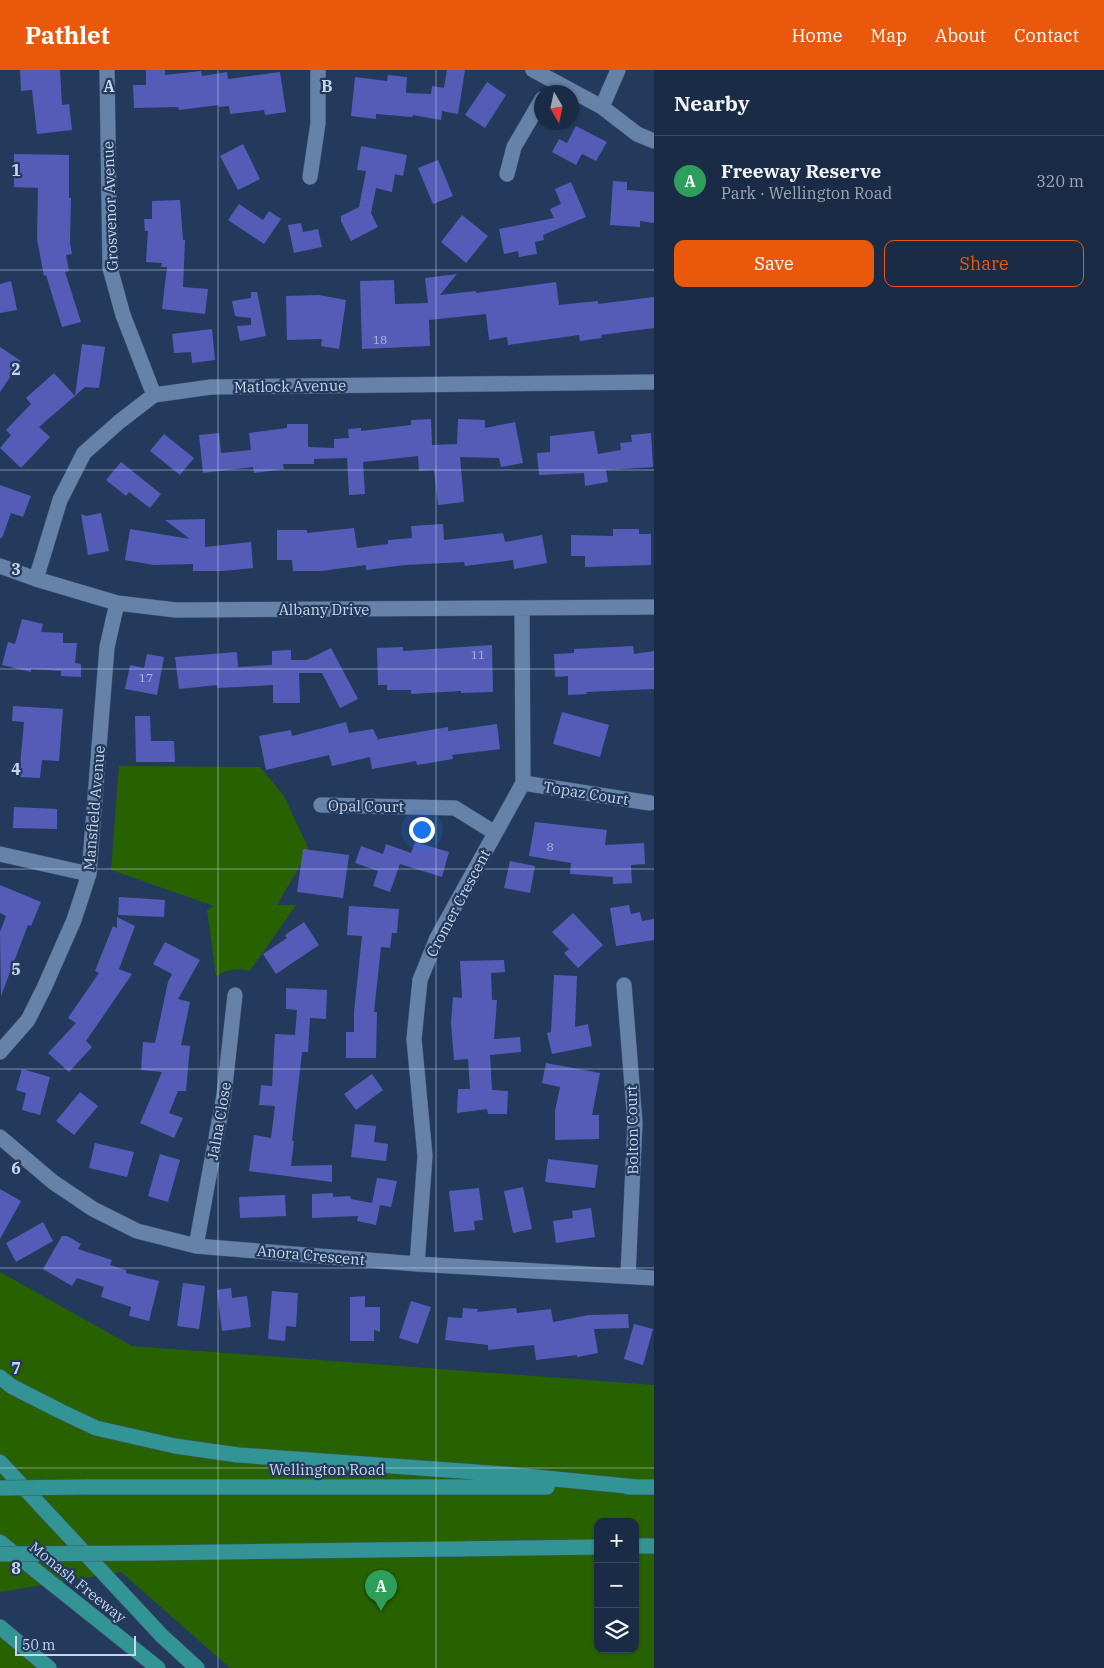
<!DOCTYPE html>
<meta charset="utf-8">
<style>
body{margin:0;font-family:"IBM Plex Serif",serif;background:#273850;color:#f1f3f6}
.controls{position:absolute;right:15px;bottom:15px;display:grid;overflow:hidden;border-radius:10px;box-shadow:0 1px 4px #0004}
.controls button{width:45px;height:45px;display:grid;place-items:center;padding:0;border:0;border-bottom:1px solid #38485e;background:#1a2c45;color:#f1f3f6;font:25px sans-serif}
.compass{position:absolute;left:534px;top:15px;width:45px;height:45px;border-radius:50%;background:#1a2c45;box-shadow:0 1px 4px #0004;rotate:171deg}
.scale{position:absolute;left:15px;bottom:12px;width:121px;box-sizing:border-box;padding-left:5px;border:2px solid #c7d6eb;border-top:0;font-size:14px;line-height:18px;white-space:nowrap;color:#c7d6eb;-webkit-text-stroke:4px #233a5c;paint-order:stroke}
.you{position:absolute;left:421px;top:759px;width:18px;height:18px;margin:-12px;border:4px solid #fff;border-radius:50%;background:#1a73e8;box-shadow:0 0 0 8px #1a73e833}
.badge{display:grid;place-items:center;width:32px;height:32px;border-radius:50%;background:#ea580c;color:#fff;font-size:16px;font-weight:700}
.pin{position:absolute;translate:-50% -41px;filter:drop-shadow(0 1px 2px #0008)}
.pin::after{content:'';position:absolute;top:26px;width:18px;height:15px;background:inherit;clip-path:polygon(0 0,100% 0,50% 100%)}
.list{margin:0;padding:0;list-style:none}
h2{display:flex;justify-content:space-between;align-items:center;height:65px;margin:0;padding:0 20px;font-size:21px}
h2 small{font-size:16px;font-weight:400;color:#9fa7b3}
.list li{display:grid;grid-template-columns:32px 1fr auto;gap:15px;align-items:center;box-sizing:border-box;height:90px;padding:0 20px;border-top:1px solid #38485e}
.list b{display:block;font-size:19px;white-space:nowrap}
.list p{margin:0;font-size:16px;white-space:nowrap;color:#9fa7b3}
.list em{font-size:16px;font-style:normal;color:#9fa7b3}
.actions{display:flex;gap:10px;padding:15px 20px}
.actions a{flex:1;padding:11px 0;border:1px solid #ea580c;border-radius:10px;text-align:center;font-size:18px;color:#ea580c}
.actions .main{background:#ea580c;color:#fff}
.icon{flex:none;width:28px;height:28px;fill:none;stroke:currentColor;stroke-width:2;stroke-linecap:round;stroke-linejoin:round}
.map{position:relative;flex:none;width:654px;height:1598px;overflow:hidden}
header{display:flex;align-items:center;gap:30px;box-sizing:border-box;height:70px;padding:0 25px;background:#ea580c;color:#fff}
header strong{font-size:24px}
nav{display:flex;gap:28px;margin-inline-start:auto;font-size:18px}
main{display:flex}
aside{flex:1;background:#1a2c45}
.map>svg:first-child{display:block}
.green{fill:#286200;fill-rule:evenodd}
.building{fill:#555cb8}
.lines{fill:none;stroke-linecap:round;stroke-linejoin:round}
.minor-casing{stroke:#3f5470;stroke-width:16}
.highway-casing{stroke:#3f5470;stroke-width:16}
.minor{stroke:#6782a8;stroke-width:15}
.highway{stroke:#339496;stroke-width:15}
.highway-bridge-casing{stroke:#3f5470;stroke-width:16;stroke-linecap:butt}
.highway-bridge{stroke:#339496;stroke-width:15}
.grid{fill:none;stroke:#c7d6eb;stroke-width:1;stroke-opacity:0.55}
.labels{text-anchor:middle;dominant-baseline:central;stroke-width:4.5;stroke-linejoin:round;paint-order:stroke}
.number-label{font-size:12px;fill:#aab8de}
.street-label{font-size:15px;fill:#c7d6eb;stroke:#233a5c}
.grid-label{font-size:16px;text-anchor:middle;font-weight:bold;fill:#c7d6eb;stroke:#233a5c;stroke-width:4.5;stroke-linejoin:round;paint-order:stroke}
</style>
<header>
<strong>Pathlet</strong>
<nav><a>Home</a><a>Map</a><a>About</a><a>Contact</a></nav>
</header>
<main>
<div class="map">
<svg width="654" height="1598" viewBox="0 0 654 1598">
<rect width="100%" height="100%" fill="#233a5c"/>
<path class="green" d="M119,696L260,697L284,726L309,780L277,835H296L250,901C236,897 228,900 216,906L207,840L214,836L111,800Z
M0,1202L132,1276L654,1315V1598H230L121,1502L0,1522ZM598,1452H635V1579H598Z
M0,1557L49,1598H0Z"/>
<path class="building" d="M20,0H60L62,35L69,34L72,60L37,64L32,20L21,21Z
M146,0H165V5L201,1L202,6L227,2L228,9L280,2L286,42L265,45L264,40L230,44L229,36L219,37V35L179,40L178,37L134,38L133,15H146Z
M447,0H465L458,44L442,41L441,50L413,45L412,47L376,44V49L351,46L355,7L387,11L388,5L407,7L406,23L431,24L432,16L444,18Z
M487,12L506,25L485,58L465,45Z
M576,56L607,72L596,91L582,84L576,95L552,82L559,69L567,73Z
M243,74L260,109L238,120L220,86Z
M361,76L407,85L403,106L395,104L392,122L376,118L371,143L378,157L351,171L341,151V146L359,137L366,101L357,100Z
M14,84L69,85V128H71L70,173L72,184L66,185L69,201L65,202L81,252L62,257L46,205L44,206L37,169L38,118L14,117Z
M438,90L453,126L433,134L418,98Z
M613,111L627,112V120L654,122V153L640,151V157L610,155Z
M571,112L586,147L543,165L544,170L535,172L537,184L519,187L518,181L504,184L499,159L554,148L550,139L561,134L555,119Z
M180,130L183,170H185L183,217L208,219L205,244L162,239L167,197H161L162,193L146,192L148,161H145L144,149H152V131Z
M239,134L263,150L269,141L281,149L264,174L228,150Z
M462,145L488,166L466,193L441,172Z
M301,153L303,162L318,159L322,177L294,183L288,155Z
M457,204L440,225L476,221V223L556,212L559,235L598,231V234L654,227V258L601,265L602,268L580,271L579,265L508,275L507,267L489,270L486,244L429,250L430,276L362,279L360,211L394,210L395,234L428,233L425,208Z
M11,211L17,240L0,243V214Z
M251,222H257L266,266L240,271L237,256L251,255V248L235,246L232,231L251,228Z
M319,225L346,230L339,279L321,276L322,269L287,270L286,226Z
M212,259L215,290L192,293L191,282L174,283L172,264Z
M82,274L105,277L99,318L85,317L75,326Z
M0,277L21,291L0,322Z
M54,303L75,326L39,357L50,367L21,398L0,378L11,365L6,360L31,334L26,328Z
M431,349L432,375L457,374L458,349L485,350V358L515,352L523,393L501,397L499,388L460,387L464,432L438,435L434,400L419,401L418,386L363,392L365,424L349,425L347,388L314,389V394H283L284,399L254,403L253,397L203,403L199,365L219,363L221,383L251,380L249,363L287,358V354H308V377L334,378V369L349,368L348,359L361,358V361L411,355V350Z
M594,361L598,384L621,380L620,373L632,372L631,365L651,363L653,397L606,400L608,412L585,416L584,403L539,405L537,383L550,382V366Z
M164,364L194,388L180,405L150,381Z
M121,392L161,424L150,438L129,422L126,426L106,410Z
M0,415L31,426L23,447L11,443L2,468H0Z
M101,443L109,481L88,485L81,444L86,446Z
M205,449V477L251,472L253,498L223,501H193V494L154,495L125,490L130,459L190,469L165,450Z
M443,454L444,470L503,463L505,472L542,465L547,493L514,499L513,490L465,496L464,492L405,495L366,500V495L321,501H293L292,490H277V460H307V463L354,458L357,478L388,474V470L412,468L411,456Z
M613,459H639V464H651V495L585,497V486H571V465L613,466Z
M22,549L43,554L41,562L63,563V573H77L75,593L81,594V607L61,606V601L31,599V602L2,595L8,572L15,574Z
M492,575L493,622L461,623V621L411,624V620H387V615H378L377,578L403,577V581Z
M633,576L634,584L654,581V619L586,622L587,624L568,625V606L555,607L554,584L574,583V579Z
M331,578L358,629L340,638L322,603H299L300,633H273V615L217,618V615L179,619L175,587L237,582L238,597L272,595V581L291,580V590H307Z
M147,584L164,587L157,625L125,619L130,595L144,598Z
M13,636L63,639L59,691L42,690L40,708L19,707L24,652L12,651Z
M562,642L609,655L600,687L553,674Z
M135,646H150L151,671H174L175,692H136Z
M346,652L349,663L373,659L379,671V669L448,657V661L497,654L500,679L452,685L453,689L417,695L416,691L372,699L370,687L332,696L329,685L266,700L259,666L291,660L292,666Z
M14,737L57,739V759L13,758Z
M535,752L607,760L605,775L644,773L645,794L631,795L632,813L613,814V807L570,804L571,793L529,786Z
M415,772L449,782L442,807L400,794L390,822L373,816L378,801L355,793L361,776L383,784L386,774L411,783Z
M303,779L349,785L343,828L297,822Z
M510,791L535,796L530,823L504,818Z
M0,815L41,832L31,856L28,855L1,926L0,862L6,846L0,843Z
M119,827L165,830L164,847L118,845Z
M629,835L631,844L640,842L642,851L654,849V870L616,876L610,838Z
M349,836L399,839L397,863H392L390,878L381,877L374,942H377L376,988H346V962H354V942L362,866L347,865Z
M573,843L603,875L578,898L564,883L569,879L552,862Z
M117,847L135,856L119,899L132,904L86,971L92,977L69,1002L48,983L76,953L68,948L99,903L95,901L113,856L117,858Z
M304,852L319,875L276,904L263,884L287,868L285,865Z
M165,872L200,890L178,929L190,932L181,975L190,976L186,1021H178L169,1043L183,1048L174,1068L140,1053L162,1002L141,1000L143,972L155,973L168,912L172,904L153,894Z
M504,890L505,902L491,903L492,930H497L494,969L520,967L521,982L490,985L492,1020L508,1021L507,1044H488L487,1039L457,1043L458,1019H470L468,989L454,990L451,953L453,927L462,928L460,891Z
M554,905L577,906L575,957L588,954L592,976L552,984L547,963L551,962Z
M286,918L327,920L326,949L310,948L308,982H302L292,1071H294L291,1096L332,1095V1112L249,1101L254,1065L271,1068L275,1036L259,1035L261,1015L272,1016L275,964L295,965L297,940L286,939Z
M546,993L600,1003L592,1045H599V1069L555,1070V1041L560,1017L542,1013Z
M22,999L50,1007L40,1045L22,1040L26,1023L16,1020Z
M372,1004L383,1020L356,1040L344,1024Z
M80,1022L98,1036L74,1065L56,1051Z
M355,1054L376,1056L374,1072L388,1074L386,1091L351,1087Z
M95,1073L134,1082L127,1107L89,1098Z
M160,1084L180,1090L168,1132L148,1126Z
M548,1089L598,1095L595,1118L545,1112Z
M377,1108L397,1111L391,1137L374,1134L380,1135L376,1155L357,1151L358,1146L312,1148V1124L333,1123V1127L350,1126L351,1129L372,1133Z
M523,1117L532,1159L513,1163L504,1121Z
M479,1118L483,1150L474,1151L475,1160L454,1162L449,1121Z
M0,1119L21,1131L0,1169Z
M285,1125L286,1146L240,1148L239,1127Z
M591,1138L595,1167L556,1173L553,1151L573,1148L572,1141Z
M43,1152L53,1171L16,1192L6,1173Z
M62,1166H67L81,1174L78,1179L112,1190L110,1195L126,1200V1203L159,1211L149,1251L129,1246L131,1237L101,1227L104,1217L77,1208L72,1216L43,1199Z
M183,1213L205,1216L199,1259L177,1256Z
M231,1218L232,1228L247,1226L251,1257L222,1261L217,1220Z
M272,1221L298,1223L296,1257L286,1256L285,1271L268,1269Z
M365,1226V1237H380V1262L374,1260V1271H350V1227Z
M411,1231L431,1237L418,1274L399,1268Z
M463,1238L478,1239L477,1242L516,1238L517,1243L551,1239L553,1252L589,1245L628,1244L629,1258L594,1259L598,1283L577,1287V1285L536,1290L534,1275L488,1280V1275L445,1270L448,1247L462,1248Z
M634,1254L653,1259L643,1295L624,1289Z"/>
<g class="lines">
<defs>
<path id="minor" d="M107,0L110,198L123,245L154,325
M533,0L602,37L637,64L654,71
M602,37L618,0
M507,104L514,77L542,29
M310,107L318,53V0
M0,496L36,509L117,533L176,540L654,537
M36,509L60,430L84,383L119,352L154,325L211,317L654,312
M523,713L650,733
M321,735L455,738L495,763
M0,784L89,804
M624,915L635,1053L628,1205
M0,982L28,950L44,918L74,850L89,804L107,577L117,533
M0,1067L53,1112L93,1139L137,1161L196,1176L417,1194L654,1208
M196,1176L224,1025L235,925
M417,1194L425,1086L414,969L420,910L437,868L523,713L522,538"/>
<path id="highway" d="M0,1307L11,1316L60,1341L96,1358L175,1376L238,1385L504,1404L637,1417
M0,1392L162,1566L197,1598
M86,1417H547
M628,1417H654
M0,1472L158,1598
M635,1476H654
M151,1483L598,1477
M0,1557L49,1598"/>
</defs>
<use href="#minor" class="minor-casing"/>
<use href="#highway" class="highway-casing"/>
<use href="#minor" class="minor"/>
<use href="#highway" class="highway"/>
<defs>
<path id="highway-bridge" d="M0,1418L86,1417
M0,1484L151,1483"/>
</defs>
<use href="#highway-bridge" class="highway-bridge-casing"/>
<use href="#highway-bridge" class="highway-bridge"/>
</g>
<path class="grid" d="M218,0V1598M436,0V1598M0,200H654M0,400H654M0,599H654M0,799H654M0,999H654M0,1198H654M0,1398H654"/>
<g class="labels">
<g class="number-label">
<text x="380" y="269">18</text>
<text x="478" y="584">11</text>
<text x="146" y="607">17</text>
<text x="550" y="776">8</text>
</g>
<g class="street-label">
<text transform="translate(110 136) rotate(-92)">Grosvenor Avenue</text>
<text transform="translate(290 316) rotate(-1)">Matlock Avenue</text>
<text x="324" y="539">Albany Drive</text>
<text transform="translate(586 723) rotate(9)">Topaz Court</text>
<text transform="translate(366 736) rotate(1)">Opal Court</text>
<text transform="translate(94 738) rotate(-85)">Mansfield Avenue</text>
<text transform="translate(458 833) rotate(-62)">Cromer Crescent</text>
<text transform="translate(219 1051) rotate(-80)">Jalna Close</text>
<text transform="translate(632 1060) rotate(-91)">Bolton Court</text>
<text transform="translate(311 1185) rotate(5)">Anora Crescent</text>
<text x="327" y="1399">Wellington Road</text>
<text transform="translate(78 1512) rotate(39)">Monash Freeway</text>
</g>
</g>
<g class="grid-label">
<text x="109" y="22">A</text>
<text x="327" y="22">B</text>
<text x="16" y="106">1</text>
<text x="16" y="305">2</text>
<text x="16" y="505">3</text>
<text x="16" y="705">4</text>
<text x="16" y="905">5</text>
<text x="16" y="1104">6</text>
<text x="16" y="1304">7</text>
<text x="16" y="1504">8</text>
</g>
</svg>
<div class="controls">
<button>+</button>
<button>−</button>
<button><svg class="icon" aria-label="layers" viewBox="0 0 24 24"><path d="M12 4l9 5-9 5-9-5zM3 14l9 5 9-5"/></svg></button>
</div>
<svg class="compass" viewBox="-18 -18 36 36"><path d="M0-13l5 13h-10z" fill="#e53935"/><path d="M0 13l5-13h-10z" fill="#9fa7b3"/></svg>
<div class="scale">50 m</div>
<div class="you"></div>
<div class="pin badge" style="left:381px;top:1541px;background:#2e9e5b">A</div>
</div>
<aside>
<h2>Nearby<small></small></h2>
<ul class="list">
<li><span class="badge" style="background:#2e9e5b">A</span><div><b>Freeway Reserve</b><p>Park · Wellington Road</p></div><em>320 m</em></li>
</ul>
<div class="actions"><a class="main">Save</a><a>Share</a></div>
</aside>
</main>
